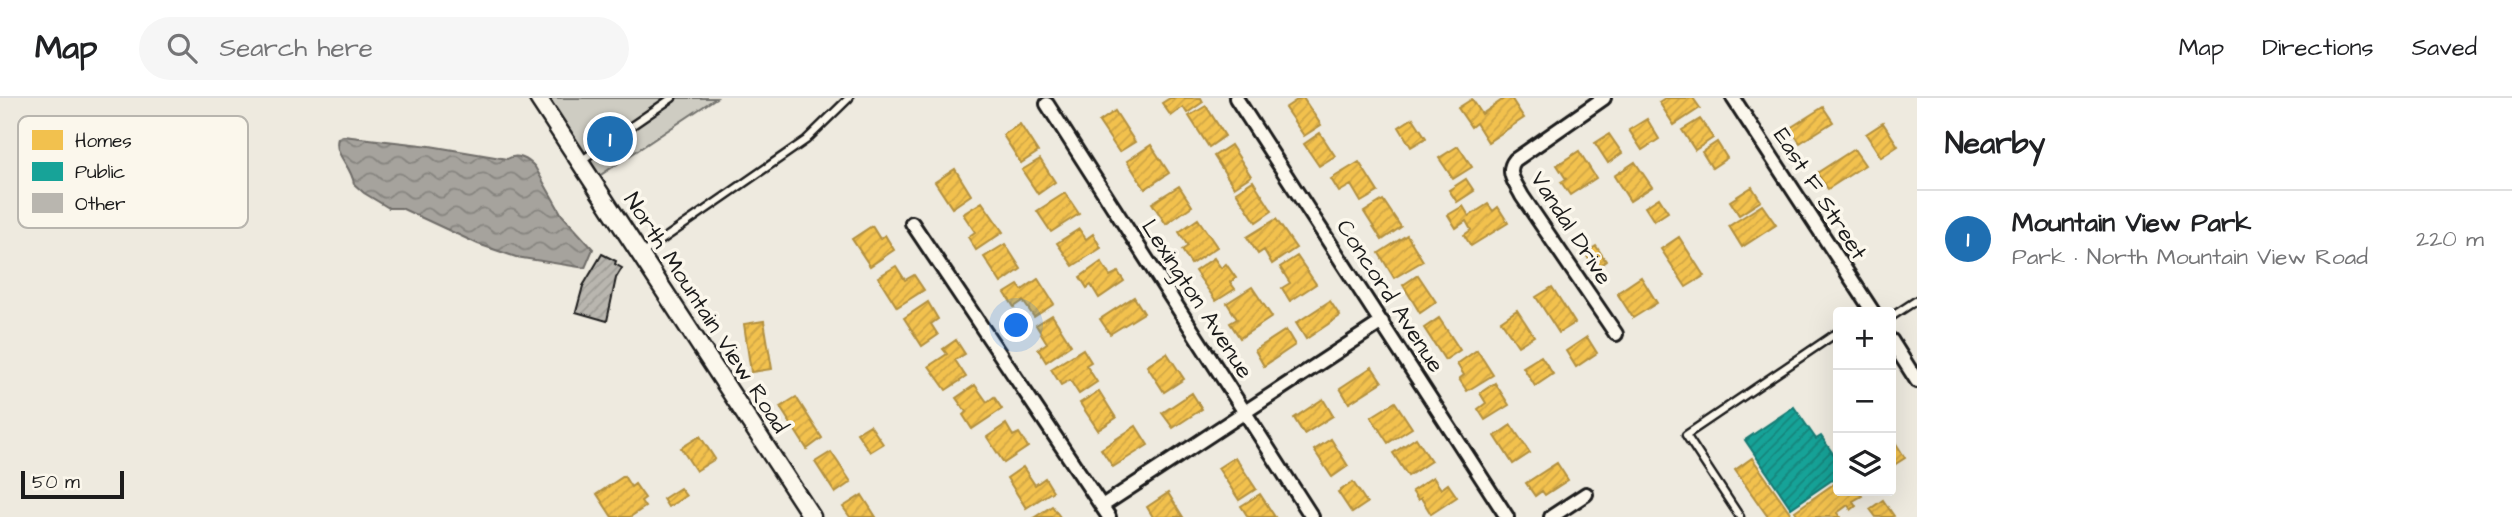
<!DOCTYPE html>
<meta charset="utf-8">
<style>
body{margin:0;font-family:"Architects Daughter",sans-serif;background:#f6f6f6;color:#202124}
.controls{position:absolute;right:21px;bottom:21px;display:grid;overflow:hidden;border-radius:7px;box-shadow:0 7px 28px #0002}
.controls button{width:63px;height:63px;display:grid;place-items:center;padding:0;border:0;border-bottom:2px solid #e0e0e0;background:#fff;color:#202124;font:35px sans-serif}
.scale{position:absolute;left:21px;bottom:18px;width:103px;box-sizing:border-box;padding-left:7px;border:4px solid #1c1c1c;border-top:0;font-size:19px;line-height:24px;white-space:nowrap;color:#1c1c1c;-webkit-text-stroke:5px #fbf7ec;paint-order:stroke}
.you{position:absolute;left:1017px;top:228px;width:24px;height:24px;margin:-18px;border:5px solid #fff;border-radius:50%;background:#1a73e8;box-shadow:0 0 0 10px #1a73e833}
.badge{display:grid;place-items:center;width:46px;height:46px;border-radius:50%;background:#1f6fb2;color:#fff;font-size:23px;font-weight:700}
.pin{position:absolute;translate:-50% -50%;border:4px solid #fff;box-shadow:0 2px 7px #0006}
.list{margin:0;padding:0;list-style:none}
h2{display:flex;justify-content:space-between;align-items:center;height:91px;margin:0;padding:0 28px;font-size:30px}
h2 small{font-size:23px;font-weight:400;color:#757577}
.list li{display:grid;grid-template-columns:46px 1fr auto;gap:21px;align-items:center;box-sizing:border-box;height:98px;padding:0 28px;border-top:2px solid #e0e0e0}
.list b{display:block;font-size:26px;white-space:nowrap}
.list p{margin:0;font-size:23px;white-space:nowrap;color:#757577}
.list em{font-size:23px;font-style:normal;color:#757577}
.icon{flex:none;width:38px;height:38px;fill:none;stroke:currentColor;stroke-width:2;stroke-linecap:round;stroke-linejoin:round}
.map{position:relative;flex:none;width:1917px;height:419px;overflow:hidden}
header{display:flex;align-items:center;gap:42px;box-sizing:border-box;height:98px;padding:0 35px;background:#fff;border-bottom:2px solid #e0e0e0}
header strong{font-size:33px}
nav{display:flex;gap:38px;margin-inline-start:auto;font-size:24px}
.search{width:490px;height:63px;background:#f6f6f6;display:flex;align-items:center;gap:18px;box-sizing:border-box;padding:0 24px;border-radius:38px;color:#757577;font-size:26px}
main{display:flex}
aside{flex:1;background:#fff}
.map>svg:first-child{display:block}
.park{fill:#ceccc2;stroke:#75746f;stroke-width:2}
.water{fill:url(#water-waves);stroke:#6f6d69;stroke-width:2}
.homes{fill:url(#homes-hatch);stroke:#b2903f;stroke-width:2}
.public{fill:url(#public-hatch);stroke:#187a73;stroke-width:2}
.building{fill:url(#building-hatch);stroke:#1c1c1c;stroke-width:2}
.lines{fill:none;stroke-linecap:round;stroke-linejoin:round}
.service-casing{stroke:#1c1c1c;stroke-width:11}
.minor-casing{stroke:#1c1c1c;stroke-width:18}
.tertiary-casing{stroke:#1c1c1c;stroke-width:21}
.service{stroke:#fbf7ec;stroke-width:6}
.minor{stroke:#fbf7ec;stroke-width:12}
.tertiary{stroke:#fbf7ec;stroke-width:16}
.labels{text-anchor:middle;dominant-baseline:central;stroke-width:7;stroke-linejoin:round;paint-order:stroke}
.street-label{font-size:23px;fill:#1c1c1c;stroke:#fbf7ec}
.key{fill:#fbf7ec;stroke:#b8b5ae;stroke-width:2}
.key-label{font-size:19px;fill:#1c1c1c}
</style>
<header>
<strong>Map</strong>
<div class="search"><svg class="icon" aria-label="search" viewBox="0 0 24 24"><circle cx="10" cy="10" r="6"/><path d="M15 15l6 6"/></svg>Search here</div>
<nav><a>Map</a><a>Directions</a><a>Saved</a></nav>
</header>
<main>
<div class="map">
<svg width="1917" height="419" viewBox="0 0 1917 419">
<defs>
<pattern id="water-waves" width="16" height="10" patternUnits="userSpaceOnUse" patternTransform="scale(1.75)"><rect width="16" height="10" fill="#a6a39d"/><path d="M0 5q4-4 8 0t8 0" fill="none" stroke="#86847f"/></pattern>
<pattern id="homes-hatch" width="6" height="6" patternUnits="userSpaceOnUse" patternTransform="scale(1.75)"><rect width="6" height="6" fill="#f2c14e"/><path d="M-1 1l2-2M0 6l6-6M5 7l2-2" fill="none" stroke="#cfa544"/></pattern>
<pattern id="public-hatch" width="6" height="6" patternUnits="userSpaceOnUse" patternTransform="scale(1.75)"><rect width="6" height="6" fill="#17a398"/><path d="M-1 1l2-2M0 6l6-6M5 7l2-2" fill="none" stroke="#14847b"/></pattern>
<pattern id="building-hatch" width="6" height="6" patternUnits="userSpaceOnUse" patternTransform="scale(1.75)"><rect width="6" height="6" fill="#b9b6af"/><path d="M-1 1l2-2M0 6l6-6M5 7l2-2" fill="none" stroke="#9e9c96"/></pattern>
</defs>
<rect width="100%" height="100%" fill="#eeeadf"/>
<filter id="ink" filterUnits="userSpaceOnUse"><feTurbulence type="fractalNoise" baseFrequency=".0143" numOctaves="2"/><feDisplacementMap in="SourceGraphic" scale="14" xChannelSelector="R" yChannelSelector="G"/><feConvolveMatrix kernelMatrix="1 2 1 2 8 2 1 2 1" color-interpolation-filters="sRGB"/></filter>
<g filter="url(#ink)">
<path class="park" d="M538,0H716L593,82Z"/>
<path class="water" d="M343,38L430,48L507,61C517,55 528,61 535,69L562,117L593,151L585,170L516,159L478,146L401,110H389L364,95L354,86C352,68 333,57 338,40Z"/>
<path class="homes" d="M1170,0H1201L1203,4L1187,15L1183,9L1171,18L1162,5Z
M1300,0H1303L1321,27L1304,38L1285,10Z
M1505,0H1511L1524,20L1488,44L1476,25L1471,29L1458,10L1472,1L1482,16Z
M1665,0H1693L1700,10L1674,27L1659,4Z
M1206,8L1225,38L1209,49L1189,18Z
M1823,9L1833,24L1800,45L1790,30Z
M1115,13L1135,44L1119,54L1099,24Z
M1413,20L1426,40L1411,49L1399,29Z
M1647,21L1659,41L1642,52L1629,32Z
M1700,21L1713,40L1695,52L1682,32Z
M1883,25L1898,48L1881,59L1866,36Z
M1020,26L1038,54L1021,65L1003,37Z
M1320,35L1335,58L1319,68L1304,46Z
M1609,36L1622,55L1608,65L1595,45Z
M1717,44L1727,60L1712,70L1702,54Z
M1151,47L1169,75L1145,91L1127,63Z
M1231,47L1251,78L1234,89L1214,58Z
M1458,48L1472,69L1453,81L1439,60Z
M1854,51L1865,67L1828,91L1817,75Z
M1579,53L1596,80L1570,97L1561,84L1566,81L1557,67Z
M1040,61L1055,84L1038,96L1022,72Z
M1359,64L1378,94L1361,104L1351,87L1339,94L1331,81Z
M1635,64L1652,89L1630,103L1614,78Z
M955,71L971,97L952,110L935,84Z
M1466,81L1474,93L1457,104L1449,92Z
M1253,83L1272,113L1256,124L1236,94Z
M1179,88L1192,108L1166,126L1152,105Z
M1752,89L1761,103L1739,117L1730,103Z
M1065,95L1079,116L1051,134L1037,113Z
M1659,100L1668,114L1654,123L1645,109Z
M1383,102L1401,129L1382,142L1364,114Z
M982,104L1003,134L976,152L968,139L975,134L963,116Z
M1488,106L1493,113L1498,109L1508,125L1471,148L1464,137L1471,132L1466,123L1456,130L1448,117L1463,108L1469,118Z
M1762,107L1776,127L1742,149L1729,128Z
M1198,121L1217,149L1191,166L1182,152L1188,148L1179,134Z
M1276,121L1296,150L1272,166L1264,152L1258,156L1247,139Z
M872,128L880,141L885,137L894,152L870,168L852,141Z
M1079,131L1086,141L1093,136L1101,150L1073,168L1057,145Z
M1407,137L1423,163L1394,180L1379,155Z
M1679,139L1704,178L1686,189L1661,151Z
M1005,146L1021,171L1001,185L984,159Z
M1596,148L1606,163L1595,171L1585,155Z
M1297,158L1316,186L1290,203L1282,190L1290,185L1280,169Z
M1214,160L1221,170L1226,166L1236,180L1230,184L1235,191L1216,203L1195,173Z
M1101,164L1110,178L1118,174L1124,183L1099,200L1091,187L1087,190L1080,179Z
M896,168L905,182L914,177L924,192L897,209L878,179Z
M1418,177L1436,204L1420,215L1403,187Z
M1641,179L1657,205L1633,220L1617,195Z
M1038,181L1054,206L1034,219L1023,203L1014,209L1005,195L1018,187L1022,192Z
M1252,189L1272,219L1240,240L1230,225L1237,221L1227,205Z
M1552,189L1575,225L1559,235L1536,199Z
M1134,199L1144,215L1110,236L1100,221Z
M1330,203L1340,218L1306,241L1296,225Z
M928,204L938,221L931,226L938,237L922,248L904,220Z
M1517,212L1534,238L1518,248L1501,223Z
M1052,217L1071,247L1046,264L1038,251L1047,245L1036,227Z
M1439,220L1460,252L1445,262L1424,230Z
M764,223L772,271L751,274L744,226Z
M1286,232L1295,247L1264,268L1255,252Z
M1587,239L1597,255L1576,269L1566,253Z
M956,242L965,256L955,262L966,279L946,292L929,268L947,256L943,251Z
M1083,251L1091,264L1086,267L1097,284L1079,296L1070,282L1061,287L1051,271Z
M1477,252L1493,277L1467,293L1459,281L1464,277L1457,266Z
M1167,255L1184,281L1164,294L1147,268Z
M1541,258L1553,276L1535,288L1523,269Z
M1372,269L1382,284L1349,305L1340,290Z
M1495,285L1509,307L1485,322L1478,311L1486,305L1480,295Z
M975,287L987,304L994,299L1002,311L972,331L963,317L966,314L956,300Z
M1099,293L1116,320L1098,332L1080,305Z
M1192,295L1202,311L1173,330L1162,315Z
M796,299L822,340L807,351L780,309Z
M1323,301L1333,318L1304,336L1294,320Z
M1395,304L1412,330L1388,345L1371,319Z
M1006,326L1013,338L1019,335L1028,349L1004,365L987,339Z
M870,327L883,346L870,354L857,335Z
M1511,327L1530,355L1513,366L1495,338Z
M1136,328L1148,347L1113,369L1101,351Z
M700,338L715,361L696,373L681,350Z
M1416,340L1431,363L1408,378L1393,355Z
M1331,341L1348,368L1332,379L1314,352Z
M1895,344L1905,360L1891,369V347Z
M831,354L851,384L835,395L815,364Z
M1235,359L1256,391L1239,402L1218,370Z
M1752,360L1791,416L1787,419H1768L1735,372Z
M1557,365L1568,382L1545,397L1542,393L1535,398L1526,385Z
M1023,369L1035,387L1045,380L1053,393L1026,410L1007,380Z
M624,378L631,389L635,386L645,400L641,403L645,409L630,419H612L597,396Z
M1433,379L1441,391L1448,386L1457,399L1431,416L1421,400L1418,402L1412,393Z
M1838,383V393H1858L1862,398L1853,403L1856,408L1851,412L1848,407L1837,415L1840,419H1799L1795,413Z
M1353,384L1367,405L1352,415L1338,394Z
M680,390L686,398L668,409L663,401Z
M1168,395L1183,419H1153L1147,409Z
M1260,396L1275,419H1248L1241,408Z
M862,397L876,419H850L843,409Z
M1883,402L1894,418L1892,419H1876L1870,411Z
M1052,408L1060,419H1035Z"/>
<path class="public" d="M1794,309L1816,341L1821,338L1838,363V378L1791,410L1745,342Z"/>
<path class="building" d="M602,156L616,163L615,166L622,170L616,180L607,223L576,214L583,188Z"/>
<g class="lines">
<defs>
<path id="service" d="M582,62L672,0
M643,155L806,42L849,0
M1891,219L1917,202
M1740,419L1686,337L1838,234"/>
<path id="minor" d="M1236,0L1507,419
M1604,0L1515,62C1505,74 1516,86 1522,98L1616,236
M1733,0L1873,214
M1047,6L1312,419
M912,125L1109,419
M1891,242L1917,283
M1102,408L1382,224
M1551,419L1586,396"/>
<path id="tertiary" d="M538,0L812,419"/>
</defs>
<use href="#service" class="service-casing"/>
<use href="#minor" class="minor-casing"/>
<use href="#tertiary" class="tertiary-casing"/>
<use href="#service" class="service"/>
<use href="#minor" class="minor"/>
<use href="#tertiary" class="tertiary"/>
</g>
</g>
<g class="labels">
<g class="street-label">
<text transform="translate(1820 96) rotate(57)">East F Street</text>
<text transform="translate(1571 130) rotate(57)">Vandal Drive</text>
<text transform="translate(1390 198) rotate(57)">Concord Avenue</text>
<text transform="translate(1197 201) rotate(57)">Lexington Avenue</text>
<text transform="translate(706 215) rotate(57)">North Mountain View Road</text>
</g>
</g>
<rect x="18" y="18" width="230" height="112" rx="10" class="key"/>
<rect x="32" y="32" width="31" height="20" fill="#f2c14e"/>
<rect x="32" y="64" width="31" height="19" fill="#17a398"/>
<rect x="32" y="95" width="31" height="20" fill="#b9b6af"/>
<g class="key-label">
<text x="75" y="49">Homes</text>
<text x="75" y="80">Public</text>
<text x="75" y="112">Other</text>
</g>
</svg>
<div class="controls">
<button>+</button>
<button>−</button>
<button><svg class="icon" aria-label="layers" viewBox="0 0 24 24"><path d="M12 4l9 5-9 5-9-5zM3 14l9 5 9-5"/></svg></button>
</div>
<div class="scale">50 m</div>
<div class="you"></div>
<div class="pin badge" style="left:610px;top:41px">1</div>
</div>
<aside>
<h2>Nearby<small></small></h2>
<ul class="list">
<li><span class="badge">1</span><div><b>Mountain View Park</b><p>Park · North Mountain View Road</p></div><em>220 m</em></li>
</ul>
</aside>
</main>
